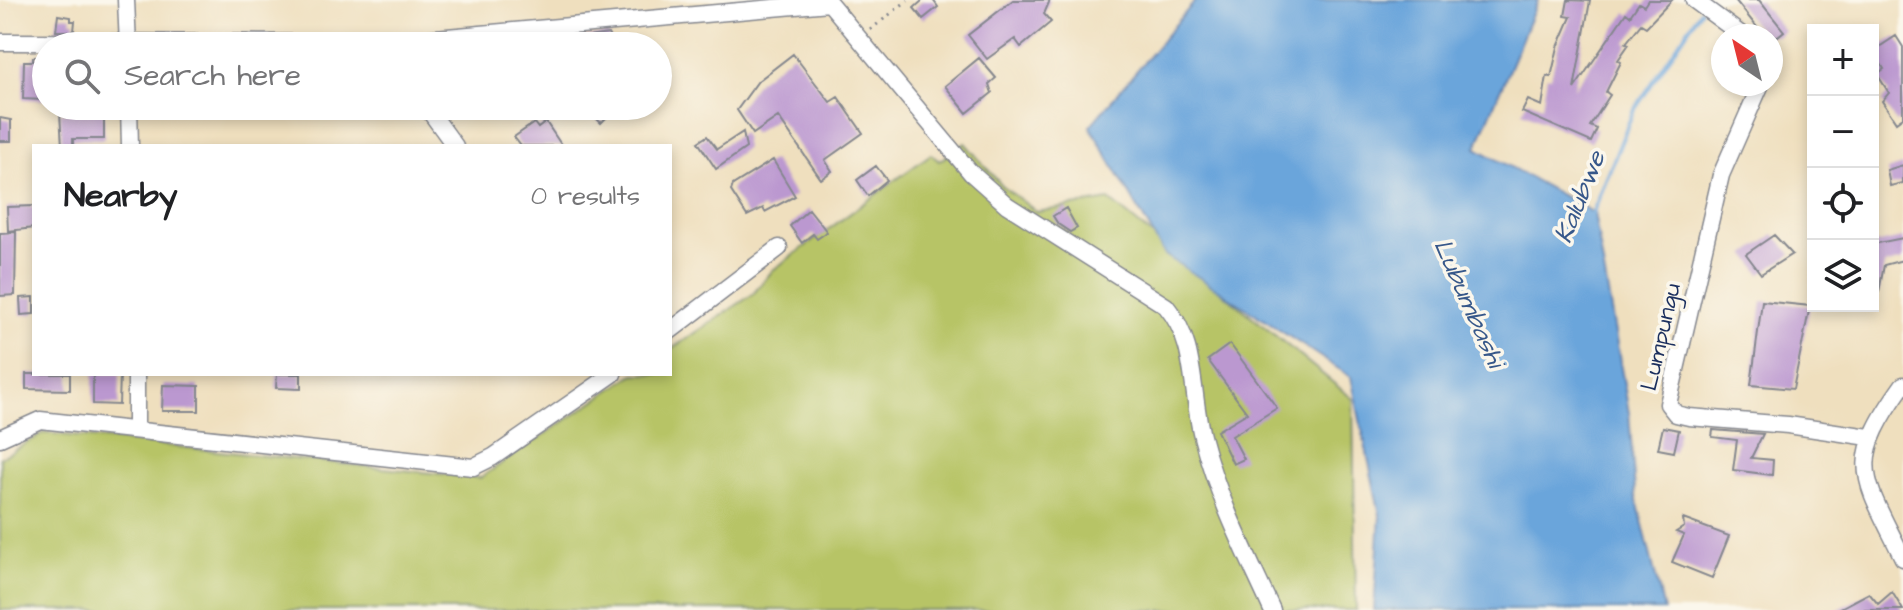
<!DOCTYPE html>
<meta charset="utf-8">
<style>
body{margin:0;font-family:"Architects Daughter",sans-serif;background:#f2f2f2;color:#202124}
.controls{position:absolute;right:24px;top:24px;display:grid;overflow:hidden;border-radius:0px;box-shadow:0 4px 12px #0003}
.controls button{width:72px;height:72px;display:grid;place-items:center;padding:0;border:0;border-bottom:2px solid #e0e0e0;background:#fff;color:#202124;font:40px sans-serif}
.compass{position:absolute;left:1711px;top:24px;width:72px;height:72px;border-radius:50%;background:#fff;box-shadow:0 4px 12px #0003;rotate:325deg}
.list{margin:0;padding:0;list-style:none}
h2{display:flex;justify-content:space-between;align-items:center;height:104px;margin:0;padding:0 32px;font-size:34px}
h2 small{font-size:26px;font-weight:400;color:#757577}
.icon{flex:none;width:44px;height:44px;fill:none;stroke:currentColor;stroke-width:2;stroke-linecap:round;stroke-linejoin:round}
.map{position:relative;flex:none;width:1903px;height:610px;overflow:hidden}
.search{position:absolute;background:#fff;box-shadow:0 4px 12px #0003;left:32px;top:32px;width:640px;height:88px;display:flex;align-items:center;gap:20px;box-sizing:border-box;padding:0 28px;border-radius:44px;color:#757577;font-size:30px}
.panel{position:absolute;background:#fff;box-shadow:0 4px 12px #0003;left:32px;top:144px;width:640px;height:232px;border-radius:0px}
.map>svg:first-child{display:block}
.green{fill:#b7c466;stroke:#697a62;stroke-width:2}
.water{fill:#6ba5db;stroke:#436a9c;stroke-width:2}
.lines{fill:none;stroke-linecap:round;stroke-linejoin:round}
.stream{stroke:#6ba5db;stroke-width:4}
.building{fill:#bb98d0}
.street-casing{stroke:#85878e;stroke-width:19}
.path{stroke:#85878e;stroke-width:3;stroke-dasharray:2 6;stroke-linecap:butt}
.street{stroke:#fff;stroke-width:16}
.labels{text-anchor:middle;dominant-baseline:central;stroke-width:7;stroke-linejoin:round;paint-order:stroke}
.street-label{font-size:24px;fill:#1b2f5e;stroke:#fbf7ec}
.water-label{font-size:26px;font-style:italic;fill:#37588a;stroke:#fbf7ec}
</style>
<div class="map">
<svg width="1903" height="610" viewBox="0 0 1903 610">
<rect width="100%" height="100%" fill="#fbf7ec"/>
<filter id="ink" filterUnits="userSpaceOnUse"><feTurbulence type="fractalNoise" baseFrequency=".0125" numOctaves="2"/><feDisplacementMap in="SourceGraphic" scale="16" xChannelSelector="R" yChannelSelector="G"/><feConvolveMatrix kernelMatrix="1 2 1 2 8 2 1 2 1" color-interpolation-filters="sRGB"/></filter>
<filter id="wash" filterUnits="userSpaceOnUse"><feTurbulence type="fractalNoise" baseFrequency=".006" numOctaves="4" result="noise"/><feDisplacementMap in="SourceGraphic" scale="32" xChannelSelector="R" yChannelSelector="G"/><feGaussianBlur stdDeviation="1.8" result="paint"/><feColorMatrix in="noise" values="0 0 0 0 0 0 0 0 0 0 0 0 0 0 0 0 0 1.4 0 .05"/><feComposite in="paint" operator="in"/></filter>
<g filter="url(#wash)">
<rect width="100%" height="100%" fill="#efdfbe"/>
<path class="green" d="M965,143L1002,186L1037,212L1109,200L1353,399L1356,610H0V458L44,433L480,478L634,374H670V350L753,294L773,270L931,154L939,161Z"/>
<path class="water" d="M1196,0H1538L1476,148L1594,213L1629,413L1635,492L1664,610H1374L1380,515L1351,377L1165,255L1090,126Z"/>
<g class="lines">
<path class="stream" d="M1591,217L1633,112L1701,10"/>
</g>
<g id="blocks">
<path class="building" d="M923,0H933L938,7L923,19L914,8Z
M1013,0H1050L1044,14L1051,22L1021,47L1015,39L987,59L968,35Z
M1568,0L1590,1L1574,89L1626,13L1630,16L1639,3L1644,6L1648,0H1672L1646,27L1641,24L1626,43L1629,44L1618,60L1621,62L1606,92L1610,95L1590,126L1597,129L1591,142L1522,112L1528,100L1542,106L1547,76L1551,77L1558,47L1571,17L1565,16Z
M1735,0H1759L1784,31L1778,36H1764Z
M58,15L71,17V21H75L74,31H56Z
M608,34L614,46H573L572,39Z
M1896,36L1903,47V117L1896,122L1882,101L1889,93L1877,74L1884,69L1873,51Z
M793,54L830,102L838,97L863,133L825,160L832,171L821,179L778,117L753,134L737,110L758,81Z
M33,57H44L43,100L23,99L24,61H33Z
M979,58L996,78L989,84L992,93L967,113L945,86Z
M65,106H104V139H73V146H62L60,113H65Z
M602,106H618L601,123L593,115Z
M0,118L11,120V141H0Z
M546,122L562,146H521L514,137L534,123L538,128Z
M743,132L746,148L716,169L698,142L707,136L717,149Z
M773,160L795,196L765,212L763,208L747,216L731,191L733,185Z
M1903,165V183L1890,186L1887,170Z
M876,166L887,180L868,196L857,180Z
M34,206V228L8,231L7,207Z
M1066,208L1077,228L1070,232L1058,224L1053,216Z
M809,209L827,232L817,239L813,234L802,243L790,226Z
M16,232L15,295L0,296V233Z
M1774,235L1792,254L1761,274L1746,254Z
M1903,238V260L1884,265L1879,292H1873V244Z
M34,297V314L21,315L20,298Z
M1762,301L1810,306L1793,389L1751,385Z
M1230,344L1277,408L1232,436L1244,459L1233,464L1217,431L1247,413L1208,360Z
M26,374H70V390L26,389Z
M93,374H120L119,405L93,404Z
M277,374H301V389L276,388Z
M163,385L199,386V411H162Z
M1663,427L1679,430L1674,452L1658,449Z
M1713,430L1763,434L1751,458L1773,460L1772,475L1733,470L1737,440L1712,437Z
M1683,519L1729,536L1712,578L1672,562L1684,535L1676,532L1684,527Z
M1892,592L1903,610H1837L1869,593L1878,604Z"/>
</g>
</g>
<g filter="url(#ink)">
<use href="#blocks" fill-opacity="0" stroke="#85878e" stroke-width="2"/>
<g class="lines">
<defs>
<path id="street" d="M126,0L128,46
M827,0L971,173L1007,205L1166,306C1198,344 1190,393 1203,440C1218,498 1247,555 1272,610
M1694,0L1743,36
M0,42L379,43L829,3
M1761,84L1721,175L1668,404L1676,414L1689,417L1788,425L1869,437
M129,106L130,146
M426,106L455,146
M670,331L779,248
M136,374V428
M1903,385C1846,465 1863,476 1903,558
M0,438L40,420L473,467L493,457L613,374"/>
</defs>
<use href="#street" class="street-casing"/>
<path class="path" d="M870,30L908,0"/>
<use href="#street" class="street"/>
</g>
</g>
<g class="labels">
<g class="street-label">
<text transform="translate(1661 337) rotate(-77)">Lumpungu</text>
</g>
<g class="water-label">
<text transform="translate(1580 197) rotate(-68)">Kalubwe</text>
<text transform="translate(1469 303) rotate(66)">Lubumbashi</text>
</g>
</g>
</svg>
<div class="controls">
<button>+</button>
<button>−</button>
<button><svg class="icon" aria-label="locate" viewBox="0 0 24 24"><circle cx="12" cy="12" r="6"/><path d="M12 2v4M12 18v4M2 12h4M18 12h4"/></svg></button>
<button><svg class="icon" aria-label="layers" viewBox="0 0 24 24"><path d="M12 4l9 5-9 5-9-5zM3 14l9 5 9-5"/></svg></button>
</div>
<svg class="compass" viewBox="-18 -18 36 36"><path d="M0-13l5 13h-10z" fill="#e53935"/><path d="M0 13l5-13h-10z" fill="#757577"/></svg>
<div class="search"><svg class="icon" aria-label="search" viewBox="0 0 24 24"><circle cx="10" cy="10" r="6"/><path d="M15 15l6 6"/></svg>Search here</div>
<section class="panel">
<h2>Nearby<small>0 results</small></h2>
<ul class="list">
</ul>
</section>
</div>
